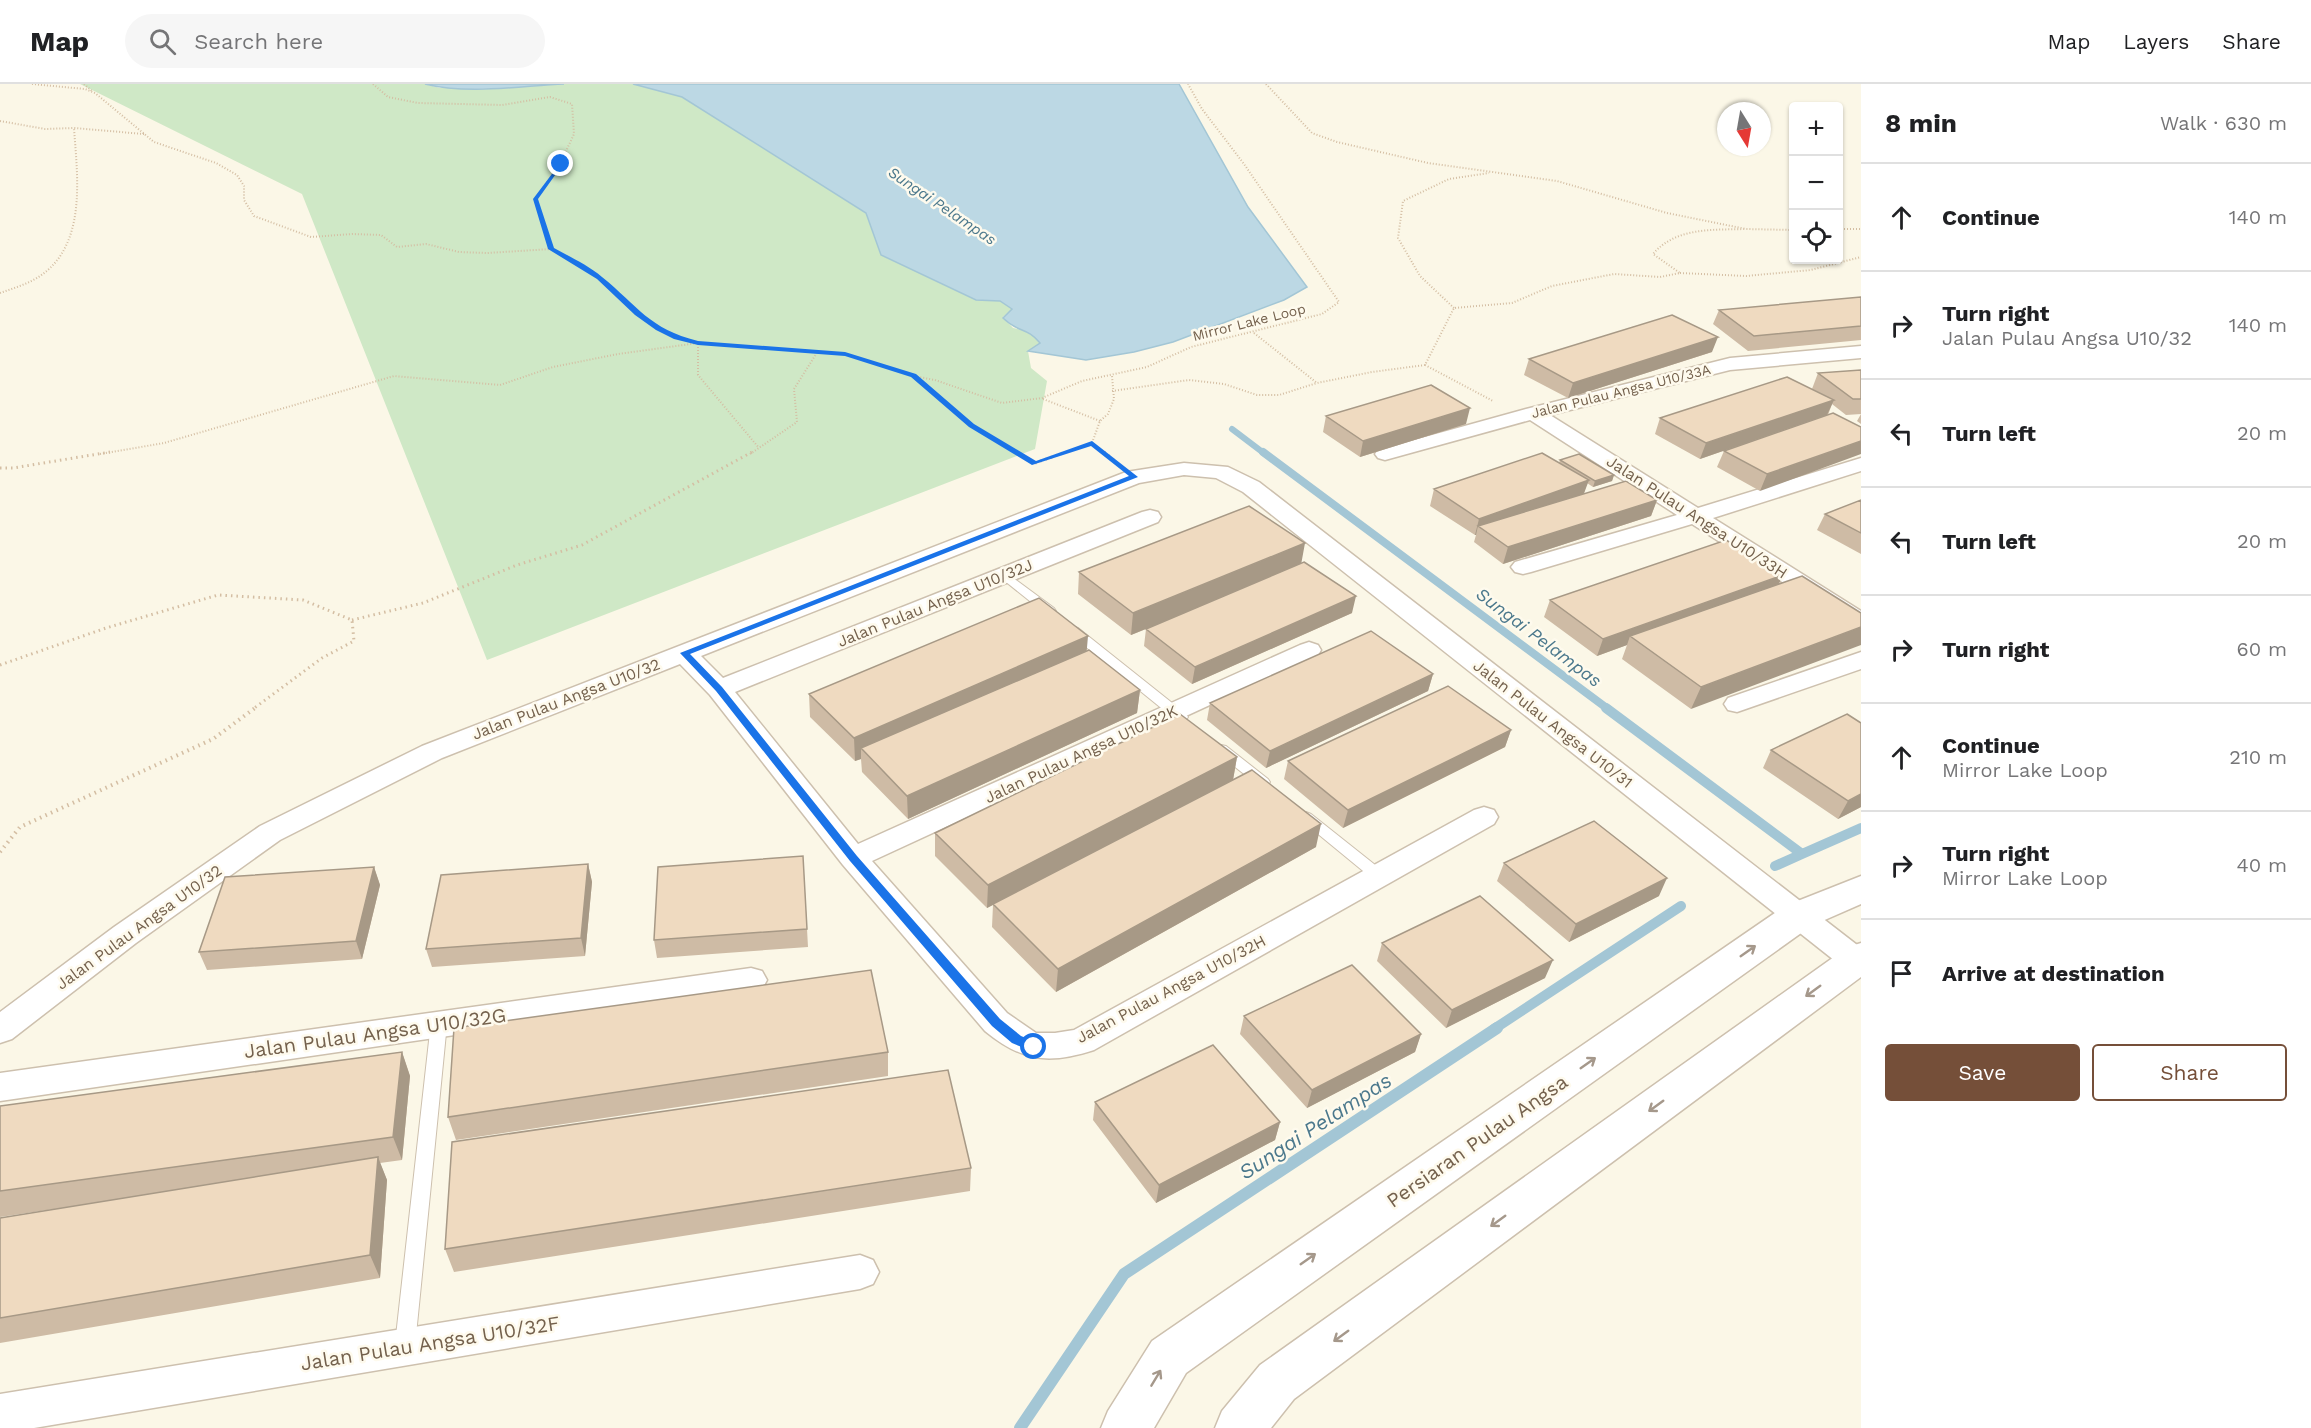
<!DOCTYPE html>
<meta charset="utf-8">
<style>
body{margin:0;font-family:"Work Sans",sans-serif;background:#f6f6f6;color:#202124}
.controls{position:absolute;right:18px;top:18px;display:grid;overflow:hidden;border-radius:6px;box-shadow:0 2px 4px #0004}
.controls button{width:54px;height:54px;display:grid;place-items:center;padding:0;border:0;border-bottom:2px solid #e0e0e0;background:#fff;color:#202124;font:30px sans-serif}
.compass{position:absolute;left:1717px;top:18px;width:54px;height:54px;border-radius:50%;background:#fff;box-shadow:0 2px 4px #0004;rotate:169deg}
.stop{position:absolute;width:18px;height:18px;margin:-14px;border:4px solid #1a73e8;border-radius:50%;background:#fff}
.stop.end{background:#1a73e8;border-color:#fff;box-shadow:0 2px 6px #0008}
.list{margin:0;padding:0;list-style:none}
h2{display:flex;justify-content:space-between;align-items:center;height:78px;margin:0;padding:0 24px;font-size:26px}
h2 small{font-size:20px;font-weight:400;color:#757577}
.list li{display:grid;grid-template-columns:39px 1fr auto;gap:18px;align-items:center;box-sizing:border-box;height:108px;padding:0 24px;border-top:2px solid #e0e0e0}
.list b{display:block;font-size:22px;white-space:nowrap}
.list p{margin:0;font-size:20px;white-space:nowrap;color:#757577}
.list em{font-size:20px;font-style:normal;color:#757577}
.actions{display:flex;gap:12px;padding:18px 24px}
.actions a{flex:1;padding:14px 0;border:2px solid #754f39;border-radius:6px;text-align:center;font-size:21px;color:#754f39}
.actions .main{background:#754f39;color:#fff}
.icon{flex:none;width:33px;height:33px;fill:none;stroke:currentColor;stroke-width:2;stroke-linecap:round;stroke-linejoin:round}
.map{position:relative;flex:none;width:1861px;height:1344px;overflow:hidden}
header{display:flex;align-items:center;gap:36px;box-sizing:border-box;height:84px;padding:0 30px;background:#fff;border-bottom:2px solid #e0e0e0}
header strong{font-size:28px}
nav{display:flex;gap:33px;margin-inline-start:auto;font-size:21px}
.search{width:420px;height:54px;background:#f6f6f6;display:flex;align-items:center;gap:15px;box-sizing:border-box;padding:0 21px;border-radius:33px;color:#757577;font-size:22px}
main{display:flex}
aside{flex:1;background:#fff}
.map>svg:first-child{display:block}
.green{fill:#cfe8c6}
.water{fill:#bcd8e4;stroke:#a3c6d5;stroke-width:1.5}
.lines{fill:none;stroke-linecap:round;stroke-linejoin:round}
.stream-far3{stroke:#a3c6d5;stroke-width:6}
.stream-far2{stroke:#a3c6d5;stroke-width:8}
.stream-far1{stroke:#a3c6d5;stroke-width:10}
.stream{stroke:#a3c6d5;stroke-width:12}
.service-casing{stroke:#cdc0ae;stroke-width:2}
.minor-casing{stroke:#cdc0ae;stroke-width:3}
.tertiary-casing{stroke:#cdc0ae;stroke-width:3}
.path-far2{stroke:#d4bea3;stroke-width:2;stroke-dasharray:1 2;stroke-linecap:butt}
.path-far1{stroke:#d4bea3;stroke-width:3;stroke-dasharray:1.5 4;stroke-linecap:butt}
.path{stroke:#d4bea3;stroke-width:4;stroke-dasharray:1.5 4.5;stroke-linecap:butt}
.service{fill:#fff;fill-rule:evenodd}
.minor{fill:#fff;fill-rule:evenodd}
.tertiary{fill:#fff;fill-rule:evenodd}
.wall{fill:#cebba5}
.shaded-wall{fill:#a79986}
.building{fill:#efdac0;stroke:#a79986;stroke-width:1.5}
.oneway{stroke:#a5988b}
.route{fill:#1a73e8}
.labels{text-anchor:middle;dominant-baseline:central;stroke-width:5;stroke-linejoin:round;paint-order:stroke}
.far-street-label{font-size:14px;fill:#74614d;stroke:#fefaed}
.far-water-label{font-size:15px;font-style:italic;fill:#4b788c;stroke:#fefaed}
.street-label{font-size:16px;fill:#74614d;stroke:#fefaed}
.water-label{font-size:18px;font-style:italic;fill:#4b788c;stroke:#fefaed}
.near-street-label{font-size:20px;fill:#74614d;stroke:#fefaed}
.near-water-label{font-size:21px;font-style:italic;fill:#4b788c;stroke:#fefaed}
</style>
<header>
<strong>Map</strong>
<div class="search"><svg class="icon" aria-label="search" viewBox="0 0 24 24"><circle cx="10" cy="10" r="6"/><path d="M15 15l6 6"/></svg>Search here</div>
<nav><a>Map</a><a>Layers</a><a>Share</a></nav>
</header>
<main>
<div class="map">
<svg width="1861" height="1344" viewBox="0 0 1861 1344">
<rect width="100%" height="100%" fill="#fbf7e7"/>
<path class="green" d="M80,0H425L440,4H480L564,0H633L682,13L866,129L881,171L976,216L1000,217L1012,225L1003,233L1013,244L1031,248L1040,260L1028,267L1031,284L1047,297L1035,365L487,576L302,110Z"/>
<path class="water" d="M425,0H564C520,2 468,11 425,0Z
M633,0H1179L1248,123L1307,203L1284,216L1173,258L1134,268L1086,276L1028,267L1040,259C1027,243 1018,249 1003,234L1012,225L1000,217L976,216L881,171L866,129L682,13Z"/>
<g class="lines">
<path class="stream-far3" d="M1232,345L1265,370"/>
<path class="stream-far2" d="M1263,368L1608,625"/>
<path class="stream-far1" d="M1606,624L1802,770L1775,782
M1802,770L1861,744
M1494,945L1681,822"/>
<path class="stream" d="M1020,1344L1124,1190L1497,944"/>
<defs>
<path id="service" d="M1005,488L1054,524L1056,527L1054,530H1046L1001,494L999,492L1001,490Z
M1074,543L1078,544L1186,630L1188,633L1186,636H1176L1070,550L1068,547L1070,544Z
M1221,661L1226,662L1268,695L1270,698L1268,701H1258L1216,668L1214,665L1216,662Z
M1306,728L1311,730L1384,788L1386,792L1384,796H1374L1301,736L1299,733Z
M439,933L445,934L447,939L415,1261L412,1268L405,1270L398,1268L395,1261L431,939L433,934Z"/>
<path id="minor" d="M1861,262V274L1730,286L1550,331L1698,424L1861,374V387L1713,434L1861,527V545L1852,543L1692,440L1531,488L1523,490L1515,488L1511,483L1515,478L1677,431L1530,336L1385,376L1378,374L1375,370L1378,366L1526,325L1730,274Z
M1184,379L1228,383L1259,398L1861,864V886L1855,888L1844,884L1243,408L1216,394L1184,391L1139,399L701,572L723,594L1142,428L1150,426L1158,428L1161,433L1158,438L735,608L858,760L1300,561L1309,558L1318,561L1321,566L1318,571L872,777L1007,929L1036,949H1055L1074,946L1474,726L1484,723L1494,726L1498,733L1494,740L1094,966C1048,981 1022,977 985,947L843,781L710,611L680,580L442,674L280,756L136,859L12,955L0,959V928L114,843L260,742L422,662L1126,388Z
M1861,568V585L1737,628L1728,626L1724,620L1728,614Z
M751,884L762,887L767,896L762,905L751,908L0,1017V989Z
M860,1171L873,1176L879,1188L873,1200L860,1205L34,1344H0V1310Z"/>
<path id="tertiary" d="M1861,792V820L1811,842L1186,1289L1154,1344H1101L1108,1327L1152,1257L1785,822Z
M1861,859V893L1294,1315L1271,1344H1215L1222,1327L1260,1281L1848,863Z"/>
</defs>
<use href="#service" class="service-casing"/>
<use href="#minor" class="minor-casing"/>
<use href="#tertiary" class="tertiary-casing"/>
<path class="path-far2" d="M32,0L85,5L95,9L154,58L216,79L237,91L244,102V116L254,132L311,153L352,150L381,151L397,163L426,160L459,168L487,169L551,165
M84,0L92,7
M373,0L388,13L418,19L502,21L550,13L572,20L574,50L560,80L535,115L551,165L599,193L637,230L677,254L698,259L845,270L913,292L935,296L1002,319L1042,314L1082,297L1147,283L1191,263L1322,230L1339,218L1244,80L1202,25L1188,0
M1266,0L1312,49L1337,58L1428,79L1557,97L1667,129L1746,145L1794,146
M0,37L45,45L74,44L144,50
M1838,145H1861
M1680,189L1746,192L1811,186L1861,173
M0,209C17,203 35,198 49,185C86,151 77,89 74,44
M1454,224L1420,192L1398,154L1403,117L1449,95L1489,89
M1254,249L1317,299L1372,288L1425,281L1454,224L1512,219L1552,202L1614,190L1660,193L1680,189L1653,170C1676,143 1713,146 1746,145
M1425,281L1493,317
M914,292L971,342L1019,370
M1112,307L1189,296L1224,300L1257,311H1279L1317,299
M1043,315L1100,337
M100,370L164,359L394,292L500,301L553,283L618,270L698,259V291L759,364
M750,370L797,338L794,305L818,267
M1062,370L1092,359
M1106,370L1092,359L1100,337L1108,330L1114,315L1112,292"/>
<path class="path-far1" d="M1016,368L1035,379L1066,368
M1104,368L1114,376
M0,384H13L110,368
M352,536L423,519L517,481L582,461L752,368
M0,581L106,544L218,511L303,516L352,536L354,557L322,574L253,625"/>
<path class="path" d="M0,768L20,743L213,655L255,624"/>
<use href="#service" class="service"/>
<use href="#minor" class="minor"/>
<use href="#tertiary" class="tertiary"/>
</g>
<path class="wall" d="M1861,213V256L1748,267L1713,240L1719,226Z
M1712,268L1568,314L1524,291L1529,275Z
M1861,286V340L1857,337L1861,330L1846,331L1832,320L1828,331L1760,407L1717,383L1724,367L1751,357L1700,375L1655,350L1660,334L1812,305L1818,289Z
M1326,332L1466,340L1360,373L1323,348Z
M1560,376L1614,391L1612,397L1593,403L1587,399L1584,409L1657,416L1651,432L1503,480L1474,458L1476,451H1475L1430,422L1434,405L1559,379Z
M1861,416V470L1817,446L1825,430Z
M1301,479L1352,529L1192,600L1144,562L1146,545L1131,551L1078,510L1079,488Z
M1778,501L1691,625L1622,575L1627,561L1597,572L1544,533L1550,516Z
M1087,567L1140,606L1137,629L908,735L862,688L861,675L855,677L810,633L809,610Z
M1433,590L1428,607L1266,684L1207,636L1210,619Z
M1511,646L1505,663L1343,744L1284,695L1288,677Z
M1771,666L1861,723L1838,735L1763,684Z
M1237,673L1233,696L1316,763L1056,908L992,843L993,821L987,824L935,772V749Z
M1504,779L1659,812L1569,858L1497,797Z
M588,780L592,798L585,872L432,883L426,865Z
M374,783L380,801L362,875L207,886L199,868Z
M804,790L808,863L657,874L654,856Z
M1382,859L1545,894L1446,944L1377,877Z
M1244,932L1421,950L1415,968L1307,1024L1240,950Z
M402,968L410,992L402,1076L380,1079L387,1096L380,1194L0,1259V1134L61,1124L0,1133V1022Z
M888,968V992L456,1056L448,1033Z
M1095,1018L1280,1038L1275,1056L1156,1119L1093,1036Z
M971,1084L970,1107L454,1188L445,1165Z"/>
<path class="shaded-wall" d="M1718,253L1712,268L1568,314L1573,299Z
M1834,316L1827,331L1700,375L1706,359Z
M1470,324L1466,340L1360,373L1363,357Z
M1861,357V370L1760,407L1767,390Z
M1614,391L1612,397L1593,403L1595,397Z
M1589,396L1583,412L1478,442L1476,451H1475L1479,435Z
M1657,416L1651,432L1503,480L1508,463Z
M1305,459L1301,481L1131,551L1133,529Z
M1783,491L1775,508L1630,552L1627,561L1597,572L1603,555Z
M1356,512L1352,529L1192,600L1195,583Z
M1861,543V561L1691,625L1701,603Z
M1088,552L1086,575L861,664V675L855,677L854,654Z
M1433,590L1428,607L1266,684L1270,667Z
M1140,606L1137,629L908,735L907,712Z
M1511,646L1505,663L1343,744L1348,726Z
M1237,673L1233,696L987,824L988,801Z
M1861,710V723L1838,735L1848,717Z
M1321,740L1316,763L1056,908L1058,885Z
M588,780L592,798L585,872L581,854Z
M374,783L380,801L362,875L356,857Z
M1667,794L1659,812L1569,858L1576,840Z
M1553,876L1545,894L1446,944L1452,926Z
M1421,950L1415,968L1307,1024L1312,1006Z
M402,968L410,992L402,1076L393,1053Z
M1280,1038L1275,1056L1156,1119L1159,1101Z
M378,1073L387,1096L380,1194L370,1171Z"/>
<path class="building" d="M1861,213V242L1754,252L1719,226Z
M1672,231L1718,253L1573,299L1529,275Z
M1861,286V315H1853L1818,289Z
M1787,293L1834,316L1706,359L1660,334Z
M1431,301L1470,324L1363,357L1326,332Z
M1833,329L1861,343V357L1767,390L1724,367Z
M1542,369L1589,396L1479,435L1434,405Z
M1579,370L1614,391L1595,397L1560,376Z
M1626,397L1657,416L1508,463L1478,442Z
M1861,416V449L1825,430Z
M1249,422L1305,459L1133,529L1079,488Z
M1726,456L1783,491L1603,555L1550,516Z
M1304,478L1356,512L1195,583L1146,545Z
M1802,492L1861,529V543L1701,603L1630,552Z
M1039,514L1088,552L854,654L809,610Z
M1371,547L1433,590L1270,667L1210,619Z
M1089,566L1140,606L907,712L861,664Z
M1448,602L1511,646L1348,726L1288,677Z
M1180,630L1237,673L988,801L935,749Z
M1847,630L1861,639V710L1848,717L1771,666Z
M1252,686L1321,740L1058,885L993,820Z
M1594,737L1667,794L1576,840L1504,779Z
M803,772L807,845L654,856L658,783Z
M588,780L581,854L426,865L441,791Z
M374,783L356,857L199,868L225,793Z
M1480,812L1553,876L1452,926L1382,859Z
M1352,881L1421,950L1312,1006L1244,932Z
M871,886L888,968L448,1033L454,944Z
M1213,961L1280,1038L1159,1101L1095,1018Z
M402,968L393,1053L0,1107V1022Z
M948,986L971,1084L445,1165L452,1058Z
M378,1073L370,1171L0,1234V1134Z"/>
<defs><path id="oneway-shaft" d="M-6 0H5M1.5-3L5.5 0L1.5 3" fill="none" stroke-width="1.6" stroke-linecap="round" stroke-linejoin="round" transform="scale(1.5)"/></defs>
<g class="oneway">
<use href="#oneway-shaft" transform="translate(1748 867) rotate(-35)"/>
<use href="#oneway-shaft" transform="translate(1813 907) rotate(144)"/>
<use href="#oneway-shaft" transform="translate(1588 979) rotate(-35)"/>
<use href="#oneway-shaft" transform="translate(1656 1022) rotate(144)"/>
<use href="#oneway-shaft" transform="translate(1498 1137) rotate(144)"/>
<use href="#oneway-shaft" transform="translate(1308 1175) rotate(-35)"/>
<use href="#oneway-shaft" transform="translate(1341 1252) rotate(144)"/>
<use href="#oneway-shaft" transform="translate(1156 1294) rotate(-59)"/>
</g>
<path class="route" d="M561,78L563,80L538,115L554,164C570,173 588,181 602,193C638,222 649,245 698,257L845,268L916,290L974,340L1036,377L1092,357L1138,393L690,570L722,603L857,772L1000,935L1021,952L1038,959V966L1034,968L1012,959L992,942L850,777L716,607L680,569L1129,392L1091,362L1032,381L969,343L911,293L845,272L698,261L674,255L656,246L635,231L597,195L548,165L533,115Z"/>
<g class="labels">
<g class="far-street-label">
<text transform="translate(1249 238) rotate(-14)">Mirror Lake Loop</text>
<text transform="translate(1621 307) rotate(-14)">Jalan Pulau Angsa U10/33A</text>
</g>
<g class="far-water-label">
<text transform="translate(942 122) rotate(34)">Sungai Pelampas</text>
</g>
<g class="street-label">
<text transform="translate(1697 433) rotate(33)">Jalan Pulau Angsa U10/33H</text>
<text transform="translate(935 519) rotate(-22)">Jalan Pulau Angsa U10/32J</text>
<text transform="translate(566 615) rotate(-21)">Jalan Pulau Angsa U10/32</text>
<text transform="translate(1553 640) rotate(38)">Jalan Pulau Angsa U10/31</text>
<text transform="translate(1081 670) rotate(-25)">Jalan Pulau Angsa U10/32K</text>
<text transform="translate(139 843) rotate(-36)">Jalan Pulau Angsa U10/32</text>
<text transform="translate(1171 905) rotate(-28)">Jalan Pulau Angsa U10/32H</text>
</g>
<g class="water-label">
<text transform="translate(1539 553) rotate(37)">Sungai Pelampas</text>
</g>
<g class="near-street-label">
<text transform="translate(375 949) rotate(-8)">Jalan Pulau Angsa U10/32G</text>
<text transform="translate(1477 1057) rotate(-35)">Persiaran Pulau Angsa</text>
<text transform="translate(430 1259) rotate(-9)">Jalan Pulau Angsa U10/32F</text>
</g>
<g class="near-water-label">
<text transform="translate(1315 1042) rotate(-33)">Sungai Pelampas</text>
</g>
</g>
</svg>
<div class="controls">
<button>+</button>
<button>−</button>
<button><svg class="icon" aria-label="locate" viewBox="0 0 24 24"><circle cx="12" cy="12" r="6"/><path d="M12 2v4M12 18v4M2 12h4M18 12h4"/></svg></button>
</div>
<svg class="compass" viewBox="-18 -18 36 36"><path d="M0-13l5 13h-10z" fill="#e53935"/><path d="M0 13l5-13h-10z" fill="#757577"/></svg>
<div class="stop" style="left:1034px;top:963px"></div>
<div class="stop end" style="left:561px;top:80px"></div>
</div>
<aside>
<h2>8 min<small>Walk · 630 m</small></h2>
<ul class="list">
<li><svg class="icon" aria-label="ahead" viewBox="0 0 24 24"><path d="M12 20V5M6 11l6-6 6 6"/></svg><div><b>Continue</b></div><em>140 m</em></li>
<li><svg class="icon" aria-label="right" viewBox="0 0 24 24"><path d="M7 20v-9h11M14 6l5 5-5 5"/></svg><div><b>Turn right</b><p>Jalan Pulau Angsa U10/32</p></div><em>140 m</em></li>
<li><svg class="icon" aria-label="left" viewBox="0 0 24 24"><path d="M17 20v-9H6M10 6l-5 5 5 5"/></svg><div><b>Turn left</b></div><em>20 m</em></li>
<li><svg class="icon" aria-label="left" viewBox="0 0 24 24"><path d="M17 20v-9H6M10 6l-5 5 5 5"/></svg><div><b>Turn left</b></div><em>20 m</em></li>
<li><svg class="icon" aria-label="right" viewBox="0 0 24 24"><path d="M7 20v-9h11M14 6l5 5-5 5"/></svg><div><b>Turn right</b></div><em>60 m</em></li>
<li><svg class="icon" aria-label="ahead" viewBox="0 0 24 24"><path d="M12 20V5M6 11l6-6 6 6"/></svg><div><b>Continue</b><p>Mirror Lake Loop</p></div><em>210 m</em></li>
<li><svg class="icon" aria-label="right" viewBox="0 0 24 24"><path d="M7 20v-9h11M14 6l5 5-5 5"/></svg><div><b>Turn right</b><p>Mirror Lake Loop</p></div><em>40 m</em></li>
<li><svg class="icon" aria-label="arrive" viewBox="0 0 24 24"><path d="M6 21V4h12l-3 4 3 4H6"/></svg><div><b>Arrive at destination</b></div></li>
</ul>
<div class="actions"><a class="main">Save</a><a>Share</a></div>
</aside>
</main>
